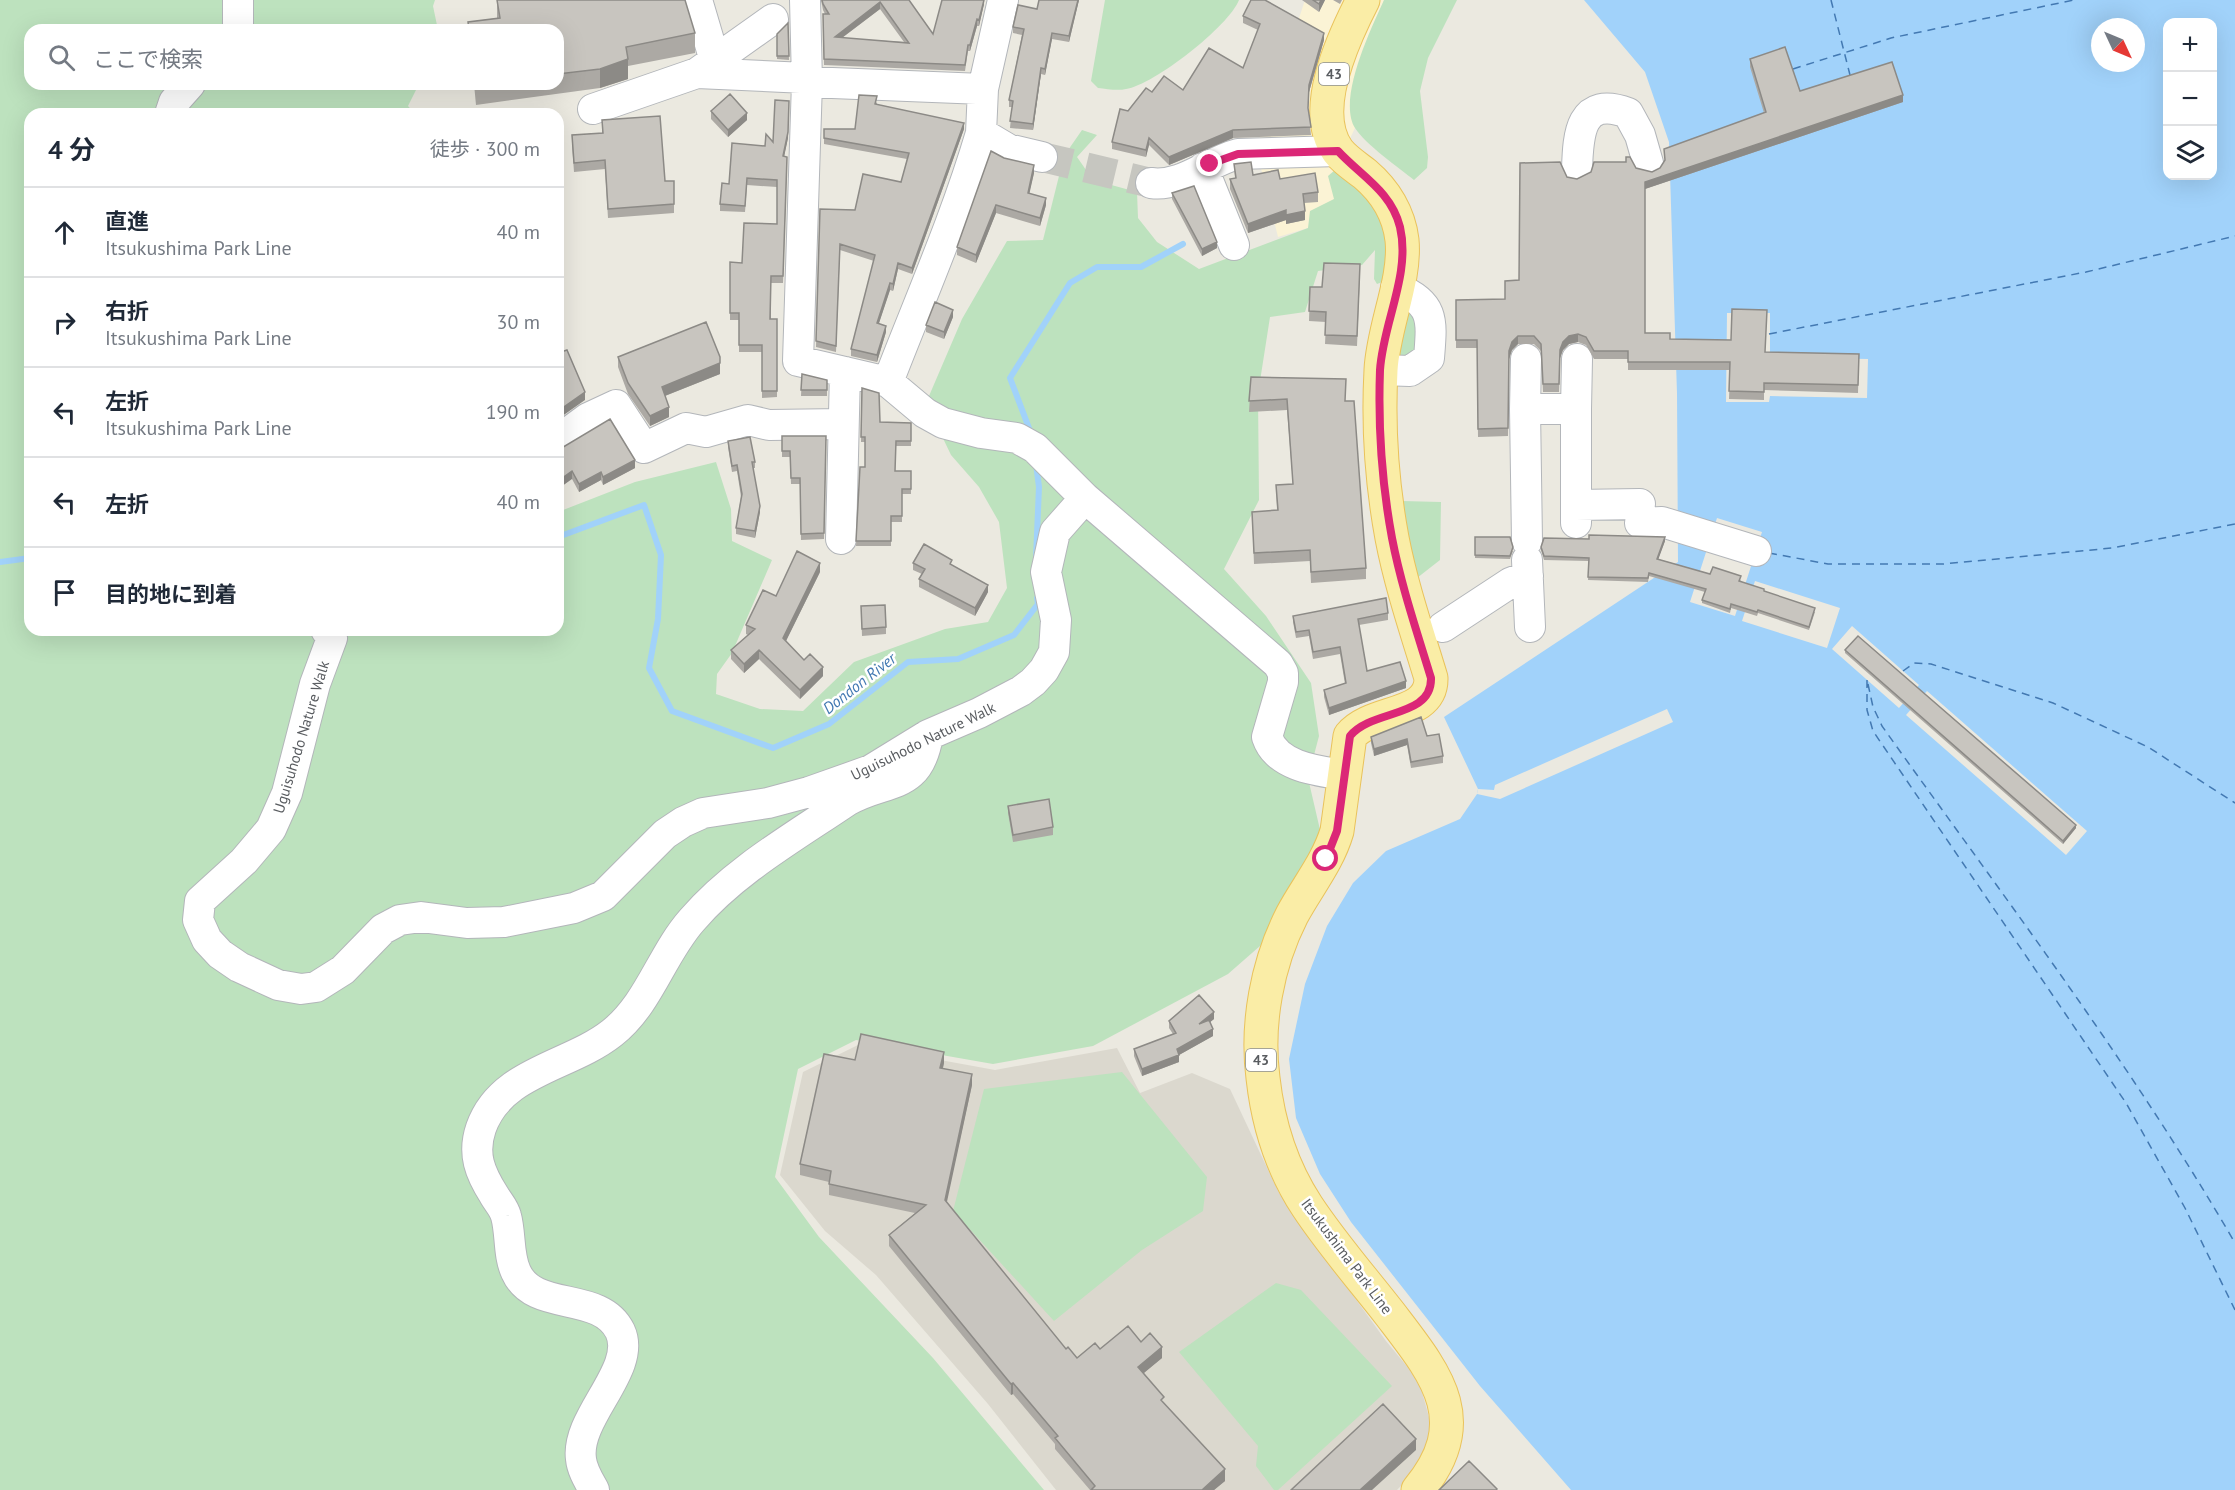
<!DOCTYPE html>
<html lang="ja">
<meta charset="utf-8">
<style>
body{margin:0;font-family:"PT Sans","Noto Sans JP",sans-serif;background:#f2f2f3;color:#1f2937}
.controls{position:absolute;right:18px;top:18px;display:grid;overflow:hidden;border-radius:12px;box-shadow:0 6px 24px #0002}
.controls button{width:54px;height:54px;display:grid;place-items:center;padding:0;border:0;border-bottom:2px solid #e0e1e3;background:#fff;color:#1f2937;font:30px sans-serif}
.compass{position:absolute;left:2091px;top:18px;width:54px;height:54px;border-radius:50%;background:#fff;box-shadow:0 6px 24px #0002;rotate:134deg}
.stop{position:absolute;width:18px;height:18px;margin:-14px;border:4px solid #db2777;border-radius:50%;background:#fff}
.stop.end{background:#db2777;border-color:#fff;box-shadow:0 2px 6px #0008}
.list{margin:0;padding:0;list-style:none}
h2{display:flex;justify-content:space-between;align-items:center;height:78px;margin:0;padding:0 24px;font-size:26px}
h2 small{font-size:20px;font-weight:400;color:#747a83}
.list li{display:grid;grid-template-columns:39px 1fr auto;gap:18px;align-items:center;box-sizing:border-box;height:90px;padding:0 24px;border-top:2px solid #e0e1e3}
.list b{display:block;font-size:22px;white-space:nowrap}
.list p{margin:0;font-size:20px;white-space:nowrap;color:#747a83}
.list em{font-size:20px;font-style:normal;color:#747a83}
.icon{flex:none;width:33px;height:33px;fill:none;stroke:currentColor;stroke-width:2;stroke-linecap:round;stroke-linejoin:round}
.map{position:relative;flex:none;width:2235px;height:1490px;overflow:hidden}
.search{position:absolute;background:#fff;box-shadow:0 6px 24px #0002;left:24px;top:24px;width:540px;height:66px;display:flex;align-items:center;gap:15px;box-sizing:border-box;padding:0 21px;border-radius:18px;color:#747a83;font-size:22px}
.panel{position:absolute;background:#fff;box-shadow:0 6px 24px #0002;left:24px;top:108px;width:540px;height:528px;border-radius:18px}
.map>svg:first-child{display:block}
.commercial{fill:#fbf3d5}
.education{fill:#dbd8ce}
.green{fill:#bde2be}
.water{fill:#a1d2fa;fill-rule:evenodd}
.pier{fill:#ebe9e0}
.lines{fill:none;stroke-linecap:round;stroke-linejoin:round}
.stream{stroke:#a1d2fa;stroke-width:6}
.ferry{stroke:#4379b2;stroke-width:1.5;stroke-dasharray:8 6;stroke-linecap:butt}
.minor-tunnel{stroke:#c6c6c0;stroke-width:30;stroke-dasharray:30 15;stroke-linecap:butt}
.minor-casing{stroke:#b3b6ba;stroke-width:32}
.major-casing{stroke:#e9c25b;stroke-width:35}
.minor{stroke:#fff;stroke-width:30}
.major{stroke:#faeda6;stroke-width:33}
.wall{fill:#aca9a4;fill-rule:evenodd}
.shaded-wall{fill:#8c8a86}
.building{fill:#c8c5bf;stroke:#8c8a86;stroke-width:1.5;fill-rule:evenodd}
.route{stroke:#db2777;stroke-width:8}
.labels{text-anchor:middle;dominant-baseline:central;stroke-width:5;stroke-linejoin:round;paint-order:stroke}
.shield{fill:#fff;stroke:#8b8d90;stroke-width:1.5}
.shield-label{font-size:14px;font-weight:bold;fill:#595c60}
.street-label{font-size:15px;fill:#595c60;stroke:#fff}
.water-label{font-size:16px;font-style:italic;fill:#4379b2;stroke:#fff}
</style>
<div class="map">
<svg width="2235" height="1490" viewBox="0 0 2235 1490">
<rect width="100%" height="100%" fill="#ebe9e0"/>
<path class="commercial" d="M1305,0H1384L1357,68L1350,105L1355,128L1335,170L1334,199L1308,228L1278,237L1256,148Z"/>
<path class="education" d="M858,1045L995,1070L1117,1048L1140,1093L1192,1073L1230,1089L1279,1193L1386,1341L1419,1381L1430,1421L1428,1445L1414,1472L1397,1490H1056L988,1404L876,1275L825,1231L780,1175L803,1072Z"/>
<path class="green" d="M0,0H435L433,6L438,30H30V84H419L408,106L415,114H30V630H558V512L635,482L716,462L731,509L732,541L772,560L732,653L717,674L716,694L760,709L803,711L854,662L945,629L988,622L1007,588L999,522L979,487L951,455L926,403L962,319L1007,241L1043,240L1064,156L1082,130L1097,135L1077,157L1093,180L1137,192L1138,218L1157,242L1199,269L1308,228L1310,211L1334,199L1328,176L1335,170L1352,177L1388,227L1385,281L1377,284L1374,279L1375,250L1362,265L1318,271L1305,312L1270,317L1258,394L1259,500L1224,569L1266,616L1311,683L1319,736L1308,778L1324,847L1284,925L1228,974L1093,1046L993,1064L856,1040L798,1069L775,1177L819,1237L933,1358L1044,1490H0Z
M1105,0H1239C1229,26 1154,85 1126,89C1118,91 1107,89 1098,88L1091,81Z
M1384,0H1457L1428,58L1420,91L1428,157L1427,168L1414,180C1399,168 1365,144 1355,128C1337,99 1371,29 1384,0Z
M1413,312L1416,314L1420,351L1399,361L1400,321L1406,314Z
M1402,501L1441,502L1440,560L1417,578L1407,539Z
M1122,1072L1207,1177L1203,1211L1142,1250L1054,1321L953,1211L984,1089Z
M1276,1283L1301,1290L1392,1386L1278,1490H1274L1256,1466L1258,1446L1179,1352Z"/>
<path class="water" d="M1584,0H2235V1490H1571L1480,1386L1351,1222L1320,1174L1296,1118L1289,1059L1305,984L1327,926L1353,883L1386,851L1460,819L1477,794L1478,789L1444,717L1678,562L1677,393L1669,142L1645,72ZM2168,22H2212V176H2168ZM2100,27H2136V63H2100Z"/>
<path class="pier" d="M1727,313H1770V357L1868,359L1867,398L1770,396L1769,402H1726Z
M1717,518L1762,532L1735,616L1690,602Z
M1755,581L1840,608L1827,648L1742,621Z
M1852,626L1919,685L1899,708L1832,649Z
M1927,691L2087,831L2066,855L1906,715Z
M1667,709L1673,722L1500,799L1477,794L1478,789L1494,790L1495,785Z"/>
<g class="lines">
<path class="stream" d="M1032,436L1010,378L1070,283L1097,267H1141L1183,244
M558,537L644,505L661,555L658,619L649,668L672,711L773,748L829,724L908,662L958,659L1014,635L1038,604L1037,598
M1036,558L1039,487L1036,464
M0,562L30,558"/>
<path class="ferry" d="M1831,0L1850,75
M1793,69L1891,38L2074,0
M1769,334L2086,272L2235,236
M1769,553L1828,564H1943L2112,548L2235,524
M1903,671L1914,663L1931,664L2053,703L2148,747L2235,803
M1867,680V710L1873,731L2126,1103L2185,1208L2235,1310
M1868,684L1873,707L1882,726C2003,896 2130,1062 2235,1243"/>
<path class="minor-tunnel" d="M1042,157L1151,183"/>
<defs>
<path id="minor" d="M697,0L715,61
M805,0L807,82L798,361L888,382L925,413L943,423L981,433L1017,438L1035,448L1085,498L1278,664L1283,673V682L1267,737C1277,767 1318,771 1344,775
M1003,0L983,89L981,133L1008,149L1042,157
M238,30V0
M697,73L806,78
M807,82L983,89
M593,109L697,73L773,19
M170,114L174,102L190,84
M1203,168L1234,245
M1577,170C1578,134 1580,95 1628,113L1640,135L1648,163
M1151,183C1183,187 1207,162 1238,154L1338,151
M1381,370L1410,371L1429,358C1432,321 1435,303 1396,288
M888,382C920,299 956,218 981,133
M1525,409L1526,359
M1576,409L1577,359
M558,440L588,418L616,405L644,448L686,428L706,432L748,420L769,425L843,424
M1576,505L1640,504
M1640,523L1662,522L1756,551
M841,539L845,372
M1527,541L1525,409H1576V523
M1527,560L1530,627
M1443,627L1510,583L1528,576
M326,630L332,638L315,684L287,793L271,829L244,861L200,901L198,920L207,940L220,954L239,967L278,985L301,989L316,987L343,970L383,929L400,920L421,917L467,923L504,922L574,908L603,896L665,834L683,822L703,813L768,803L809,792L871,770L928,735L979,713L1021,691L1033,682L1044,670L1054,652L1056,620L1046,572L1055,532L1085,498
M594,1490C589,1481 582,1470 581,1459C575,1417 638,1369 620,1331C600,1290 534,1313 516,1272C508,1255 511,1234 506,1216C504,1208 498,1202 494,1195C480,1173 472,1154 481,1128C501,1071 569,1067 612,1033C649,1004 661,955 692,920C734,871 794,837 847,801C887,778 919,792 928,735"/>
<path id="major" d="M1363,0C1343,39 1309,111 1338,151C1345,160 1356,167 1365,174C1385,191 1399,214 1402,240C1406,281 1383,327 1381,370C1378,425 1382,484 1392,538C1401,585 1417,632 1431,678C1432,718 1372,709 1350,736L1337,831C1328,862 1307,887 1292,915C1267,964 1256,1024 1263,1078C1268,1123 1282,1168 1307,1206C1332,1244 1362,1278 1390,1314C1435,1373 1476,1420 1418,1490"/>
</defs>
<use href="#minor" class="minor-casing"/>
<use href="#major" class="major-casing"/>
<use href="#minor" class="minor"/>
<use href="#major" class="major"/>
</g>
<path class="wall" d="M497,0L695,33V53L628,66V79L600,88L476,105L474,84H558V30H468V22L497,18Z
M821,0H909L933,34L984,4L979,26H977L970,51H968L965,71L824,65L823,14H825L823,10ZM880,9L904,42L842,38Z
M1039,0H1079L1069,42L1052,39L1045,75L1041,74L1033,130L1010,128L1012,107H1009V100L1022,35L1013,33V27L1037,9Z
M1302,0H1325L1319,12Z
M1333,0H1342L1340,4Z
M1243,16L1324,40L1309,92L1308,110L1311,135L1233,138L1169,165L1149,145L1146,157L1112,149V142L1152,92L1183,90L1243,68L1258,30L1243,23Z
M788,23L789,60L777,59V34Z
M1750,59L1800,91L1903,102L1645,189V333L1670,339L1766,352L1859,354L1858,393L1764,390V400L1729,399L1730,370H1628V359H1594L1586,345L1578,342L1569,344L1563,350L1560,358L1559,392H1543L1541,351L1534,344H1518L1512,350L1509,359L1508,436L1478,437L1477,348H1456V300L1505,299L1519,280L1567,177L1577,179L1636,168L1652,172L1764,113L1750,67Z
M877,102V105L964,129L912,274L898,269L893,291L890,290L879,323L886,332L877,362L851,356V349L874,261L840,250L836,352L816,347L820,209L855,210L901,182L907,159L824,144V138L855,129Z
M711,111L747,120L728,137L711,119Z
M602,120L665,181H674V213L608,218L605,169L574,172L572,144V135L602,133Z
M788,138L784,156L787,163L783,283H771V319H777V397L762,398V352H739V320H730V313L742,263L777,224V187L747,185L745,212L720,211V204L729,184L765,146Z
M991,151L1034,173L1029,193L1046,205L1040,226L996,213L976,263L957,255V247Z
M1234,164L1253,175L1280,179L1318,192V202L1304,203L1305,220L1286,224V220L1248,233L1230,189V179L1235,178Z
M1172,193L1217,248L1202,256L1172,199Z
M1360,274L1357,346L1325,344L1326,322L1309,321L1310,287H1322Z
M953,317L944,339L926,332V325Z
M618,357L720,363V374L665,396L669,417L650,426L628,394L618,367Z
M802,374L827,380V396H801Z
M1251,377L1345,401L1366,568V579L1311,583L1310,561L1254,564L1252,512L1277,510L1276,485L1293,484L1287,410L1249,412Z
M862,388L880,422L911,423V446H896L895,471H911V494H902V522H891V546H856L860,467H865V442H861Z
M782,436H826L824,539L801,540L800,484H791L790,457H782Z
M728,441L755,462V468H753L760,512L755,538L736,534V528L741,497L737,471L732,472L728,447Z
M558,449L635,468L603,485L601,480L579,492L572,479Z
M1475,537L1513,551L1510,559L1475,558Z
M1589,539L1665,541L1658,559L1710,574L1741,580L1740,581L1815,612L1809,630L1758,613L1757,616L1731,608L1730,613L1702,603V600L1705,592L1649,576L1648,582L1588,580L1589,561L1544,560L1541,550V547Z
M913,563L952,565L988,592L975,616L919,587V579L922,574L913,570Z
M820,572L786,641L804,660L823,676L800,699L759,659L744,673L731,659V650L748,635L746,634V625L776,596Z
M861,606L886,627V634L862,636Z
M1388,613V620L1359,625L1367,671L1406,688L1329,715L1324,697V690L1345,684L1340,654L1313,659L1309,636L1296,638L1293,622V616Z
M1845,650L2076,828L2063,844L1845,653Z
M1427,736L1443,756V763L1411,768L1407,745L1374,756L1371,743V737Z
M1008,806L1053,827V835L1013,842L1008,813Z
M1214,1019L1210,1022L1213,1036L1179,1055V1062L1142,1076L1134,1056V1049L1173,1034L1169,1028V1021Z
M855,1060L944,1063L943,1068L972,1085L946,1202L1066,1349L1077,1358L1100,1349L1141,1342L1162,1358L1143,1373L1164,1404L1225,1481L1214,1490H1090L1055,1449V1444L1013,1394L1011,1395L889,1246V1235L915,1213L829,1195V1182L800,1175V1164Z"/>
<path class="shaded-wall" d="M984,0V4L979,26V20Z
M1078,0H1079L1069,42V36Z
M1321,0H1325L1319,12V4Z
M880,2V9L835,43V37Z
M977,19V26L970,51V45Z
M1052,33V39L1045,75V69Z
M1324,33V40L1309,92V85Z
M628,59V79L600,88V69Z
M1041,68V74L1033,130V124Z
M1903,95V102L1645,189V182Z
M789,107L788,138L783,162V156Z
M747,113V120L728,137V130Z
M964,123V129L912,274V268Z
M1233,130V138L1169,165V157Z
M1149,138V145L1146,157V150Z
M1034,165V173L1028,200V193Z
M1046,198V205L1040,226V218Z
M996,205V213L976,263V255Z
M1286,210V220L1248,233V224Z
M1305,211V220L1286,224V215Z
M1217,242V248L1202,256V249Z
M898,263V269L893,291V284Z
M890,283V290L877,329V323Z
M953,310V317L944,339V332Z
M886,326V332L877,362V355Z
M1578,334V342L1569,344L1563,350L1560,358L1559,392L1560,350L1563,342L1569,336Z
M1518,336V344L1512,350L1509,359L1508,436L1509,351L1512,342Z
M720,363V374L662,397V387Z
M585,392V400L558,419V411Z
M669,407V417L650,426V416Z
M635,460V468L603,485V477Z
M572,471V479L558,489V481Z
M601,472V480L579,492V484Z
M760,506V512L755,538V531Z
M1665,537V541L1657,563V559Z
M820,563V572L783,647V638Z
M988,585V592L975,616V608Z
M759,650V659L744,673V664Z
M823,667V676L800,699V690Z
M1406,681V688L1329,715V708Z
M1407,739V745L1374,756V749Z
M2076,825V828L2063,844V841Z
M1214,1012V1019L1199,1031V1024Z
M1213,1029V1036L1179,1055V1062L1142,1076V1069Z
M944,1052V1063L940,1079V1068Z
M972,1074V1085L945,1211V1200Z
M1162,1347V1358L1138,1378V1367Z
M1013,1383V1394L1011,1395V1384Z
M1416,1439V1450L1372,1490H1360Z
M1225,1469V1481L1214,1490H1202Z"/>
<path class="building" d="M497,0H685L695,33L626,47L628,59L600,69L558,74V30H469L468,22L500,18Z
M822,0H909L933,34L942,0H984L979,20L977,19L970,45H968L965,65L824,59L823,14H829L823,4ZM880,2L909,43L835,37Z
M1039,0H1078L1069,36L1052,33L1045,69L1041,68L1033,124L1010,121L1013,101L1009,100L1024,29L1013,27L1018,5L1037,9Z
M1251,0H1265L1324,33L1309,85L1308,108L1311,127L1233,130L1169,157L1149,138L1146,150L1112,142L1120,109L1128,111L1146,88L1152,92L1164,76L1183,90L1209,48L1243,68L1260,24L1243,16Z
M1313,0H1321L1319,4Z
M788,23L789,56H777V34Z
M1785,47L1800,91L1892,62L1903,95L1645,182V333H1670V339L1731,340L1732,309L1767,310L1765,352L1859,354L1858,385L1764,383V392L1729,391L1730,362H1628V351H1594L1586,337L1578,334L1569,336L1563,342L1560,350L1559,384H1543L1541,344L1534,336H1518L1512,342L1509,351L1508,428L1478,429L1477,340H1456V300L1505,299V281L1519,280L1520,163L1560,162L1567,177L1577,179L1591,172L1594,162H1626V157H1630L1636,168L1652,172L1660,168L1665,160L1664,149L1766,112L1750,59Z
M730,94L747,113L728,130L711,111Z
M859,95L877,96L875,104L964,123L912,268L898,263L893,284L890,283L877,323L886,326L877,355L851,349L875,255L840,244L836,346L816,341L820,209L855,210L863,174L901,182L909,153L824,138V129H855Z
M775,100L789,101L788,132L783,156L787,157L783,276H771L770,319H777V391H762V345H739V313H730V262L742,263L744,223L777,224V180L747,178L745,206L720,204L722,183L729,184L732,143L765,146L766,134L773,142Z
M660,116L665,181H674V204L608,209L605,160L574,163L572,135L603,133L602,120Z
M991,151L1004,158L1034,165L1028,193L1046,198L1040,218L996,205L976,255L957,247Z
M1251,162L1253,175L1278,170L1280,179L1315,173L1318,192L1303,194L1305,211L1286,215V210L1248,224L1230,179L1236,178L1234,164Z
M1194,186L1217,242L1202,249L1172,193Z
M1324,263L1360,264L1357,336L1325,335L1326,312L1309,311L1310,287H1322Z
M935,302L953,310L944,332L926,325Z
M706,322L720,357V363L662,387L669,407L650,416L628,383L618,357Z
M567,350L585,392L558,411V353Z
M802,374L827,380V390H801Z
M1251,377L1346,379L1345,401H1354L1366,568L1311,572L1310,550L1254,553L1252,512L1278,510L1276,485L1293,484L1287,399L1249,401Z
M862,388L879,393L880,422L911,423V441H896L895,471H911V489H902V516H891V541H856L860,467H865V437H861Z
M610,419L635,460L603,477L601,472L579,484L572,471L558,481V449H560Z
M782,436H826L824,533L801,534L800,478H791L790,451H782Z
M750,437L755,462H752L760,506L755,531L736,528L742,494L737,465L732,466L728,441Z
M1589,535L1665,537L1657,559L1710,574L1713,567L1741,576L1739,581L1764,589V591L1815,608L1809,627L1758,610L1757,612L1731,604L1730,609L1702,600L1706,589L1649,573L1648,578L1588,577L1589,558L1544,556L1541,547L1544,538L1589,539Z
M1475,537H1510L1513,547L1510,556L1475,555Z
M924,544L952,560L950,564L988,585L975,608L919,579L925,569L913,563Z
M797,551L820,563L783,638L804,660L810,654L823,667L800,690L759,650L744,664L731,650L755,629L746,625L763,590L776,596Z
M1386,598L1388,613L1358,619L1367,671L1400,662L1406,681L1329,708L1324,690L1346,683L1340,647L1313,652L1309,630L1296,632L1293,616Z
M885,605L886,627L862,629L861,606Z
M1858,636L2076,825L2063,841L1845,650Z
M1421,717L1427,736L1439,734L1443,756L1411,762L1407,739L1374,749L1371,737Z
M1049,799L1053,827L1013,835L1008,806Z
M1199,995L1214,1012L1199,1024L1209,1020L1213,1029L1177,1049L1179,1055L1142,1069L1134,1049L1176,1033L1169,1021Z
M861,1034L944,1052L940,1068L972,1074L945,1200L1066,1349L1068,1347L1077,1358L1095,1343L1100,1349L1128,1326L1141,1342L1150,1333L1162,1347L1138,1367L1164,1397L1161,1400L1225,1469L1202,1490H1091L1095,1486L1055,1438L1058,1436L1013,1383L1011,1384L889,1235L926,1205L829,1184L831,1171L800,1164L824,1054L855,1060Z
M1383,1404L1416,1439L1360,1490H1291Z
M1469,1461L1497,1489L1496,1490H1439Z"/>
<g class="lines">
<path class="route" d="M1210,164L1238,154L1338,151C1361,176 1391,191 1400,227C1411,274 1383,323 1380,370C1378,425 1382,484 1392,538C1401,585 1417,632 1431,678C1432,718 1372,709 1350,736L1337,831L1326,859"/>
</g>
<g class="labels">
<g class="shield">
<rect x="1319" y="63" width="30" height="22" rx="4.5"/>
<rect x="1246" y="1049" width="30" height="22" rx="4.5"/>
</g>
<g class="shield-label">
<text x="1334" y="74">43</text>
<text x="1261" y="1060">43</text>
</g>
<g class="street-label">
<text transform="translate(301 737) rotate(-73)">Uguisuhodo Nature Walk</text>
<text transform="translate(923 741) rotate(-26)">Uguisuhodo Nature Walk</text>
<text transform="translate(1347 1256) rotate(53)">Itsukushima Park Line</text>
</g>
<g class="water-label">
<text transform="translate(859 683) rotate(-38)">Dondon River</text>
</g>
</g>
</svg>
<div class="controls">
<button>+</button>
<button>−</button>
<button><svg class="icon" aria-label="layers" viewBox="0 0 24 24"><path d="M12 4l9 5-9 5-9-5zM3 14l9 5 9-5"/></svg></button>
</div>
<svg class="compass" viewBox="-18 -18 36 36"><path d="M0-13l5 13h-10z" fill="#e53935"/><path d="M0 13l5-13h-10z" fill="#747a83"/></svg>
<div class="stop" style="left:1326px;top:859px"></div>
<div class="stop end" style="left:1210px;top:164px"></div>
<div class="search"><svg class="icon" aria-label="search" viewBox="0 0 24 24"><circle cx="10" cy="10" r="6"/><path d="M15 15l6 6"/></svg>ここで検索</div>
<section class="panel">
<h2>4 分<small>徒歩 · 300 m</small></h2>
<ul class="list">
<li><svg class="icon" aria-label="ahead" viewBox="0 0 24 24"><path d="M12 20V5M6 11l6-6 6 6"/></svg><div><b>直進</b><p>Itsukushima Park Line</p></div><em>40 m</em></li>
<li><svg class="icon" aria-label="right" viewBox="0 0 24 24"><path d="M7 20v-9h11M14 6l5 5-5 5"/></svg><div><b>右折</b><p>Itsukushima Park Line</p></div><em>30 m</em></li>
<li><svg class="icon" aria-label="left" viewBox="0 0 24 24"><path d="M17 20v-9H6M10 6l-5 5 5 5"/></svg><div><b>左折</b><p>Itsukushima Park Line</p></div><em>190 m</em></li>
<li><svg class="icon" aria-label="left" viewBox="0 0 24 24"><path d="M17 20v-9H6M10 6l-5 5 5 5"/></svg><div><b>左折</b></div><em>40 m</em></li>
<li><svg class="icon" aria-label="arrive" viewBox="0 0 24 24"><path d="M6 21V4h12l-3 4 3 4H6"/></svg><div><b>目的地に到着</b></div></li>
</ul>
</section>
</div>
